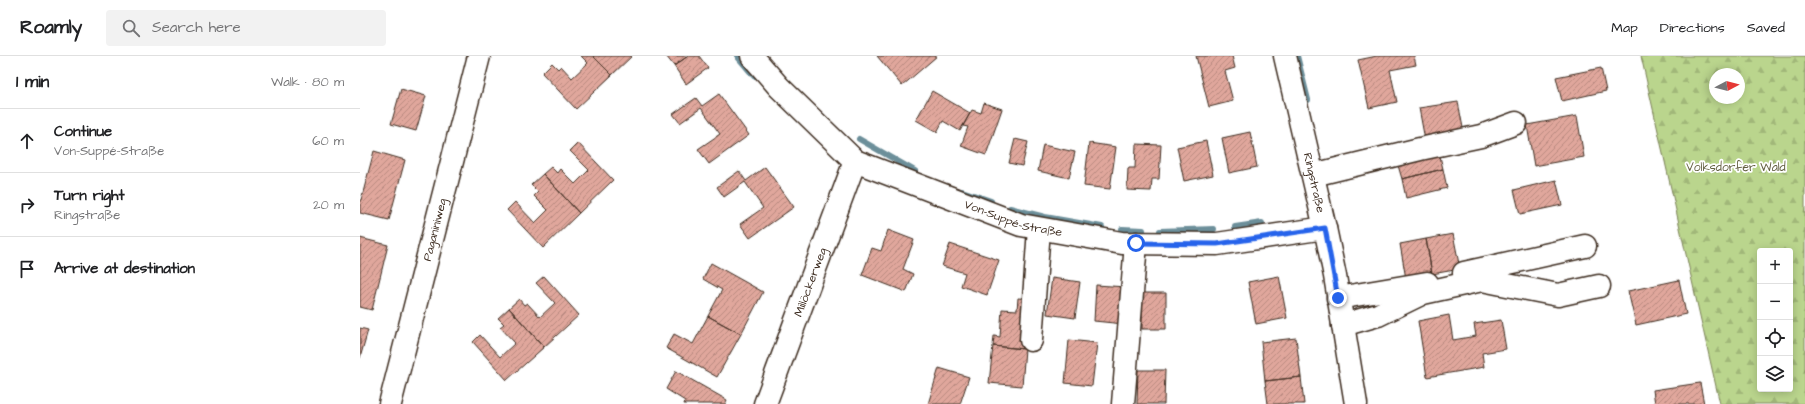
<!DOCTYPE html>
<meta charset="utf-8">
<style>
body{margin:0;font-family:"Architects Daughter",sans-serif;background:#f2f2f2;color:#202124}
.controls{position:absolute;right:12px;bottom:12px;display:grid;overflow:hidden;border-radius:4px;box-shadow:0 2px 10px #0003}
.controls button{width:36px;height:36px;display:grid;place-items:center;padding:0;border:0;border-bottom:1px solid #e0e0e0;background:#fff;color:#202124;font:20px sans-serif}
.compass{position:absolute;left:1349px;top:12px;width:36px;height:36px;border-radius:50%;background:#fff;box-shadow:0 2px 10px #0003;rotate:83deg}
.stop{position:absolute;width:12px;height:12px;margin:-9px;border:3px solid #2563eb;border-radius:50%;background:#fff}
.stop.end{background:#2563eb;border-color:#fff;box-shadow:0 1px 4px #0008}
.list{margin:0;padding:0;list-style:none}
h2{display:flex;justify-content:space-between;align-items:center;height:52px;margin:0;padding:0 16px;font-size:17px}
h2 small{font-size:13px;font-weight:400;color:#757577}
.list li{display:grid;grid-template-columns:26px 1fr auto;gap:12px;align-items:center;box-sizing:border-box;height:64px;padding:0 16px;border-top:1px solid #e0e0e0}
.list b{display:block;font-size:15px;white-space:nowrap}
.list p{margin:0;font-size:13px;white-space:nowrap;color:#757577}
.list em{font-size:13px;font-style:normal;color:#757577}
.icon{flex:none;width:22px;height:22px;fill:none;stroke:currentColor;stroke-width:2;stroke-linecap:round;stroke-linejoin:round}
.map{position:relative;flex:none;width:1445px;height:348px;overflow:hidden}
header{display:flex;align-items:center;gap:24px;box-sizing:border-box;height:56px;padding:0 20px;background:#fff;border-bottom:1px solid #e0e0e0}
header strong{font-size:19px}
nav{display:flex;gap:22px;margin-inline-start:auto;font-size:14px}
.search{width:280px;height:36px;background:#f2f2f2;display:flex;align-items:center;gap:10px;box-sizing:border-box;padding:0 14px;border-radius:4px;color:#757577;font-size:15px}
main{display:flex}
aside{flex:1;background:#fff}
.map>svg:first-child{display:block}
.forest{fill:url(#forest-firs);stroke:#7a8056;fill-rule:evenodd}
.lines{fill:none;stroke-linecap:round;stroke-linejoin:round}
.stream{stroke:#6c8f9a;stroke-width:6}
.building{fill:url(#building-hatch);stroke:#3b2a1e}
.minor-casing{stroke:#3b2a1e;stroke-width:25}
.minor{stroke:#fff;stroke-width:22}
.route{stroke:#2563eb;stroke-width:5}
.labels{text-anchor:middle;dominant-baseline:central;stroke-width:3.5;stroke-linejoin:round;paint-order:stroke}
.park-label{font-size:12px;fill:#615d3f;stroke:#fff}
.street-label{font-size:12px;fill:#3b2a1e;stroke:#fff}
</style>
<header>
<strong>Roamly</strong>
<div class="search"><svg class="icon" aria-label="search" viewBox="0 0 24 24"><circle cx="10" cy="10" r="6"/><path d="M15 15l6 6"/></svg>Search here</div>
<nav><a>Map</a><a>Directions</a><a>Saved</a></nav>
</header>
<main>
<aside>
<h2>1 min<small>Walk · 80 m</small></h2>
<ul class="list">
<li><svg class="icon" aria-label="ahead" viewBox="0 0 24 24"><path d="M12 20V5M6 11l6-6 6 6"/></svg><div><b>Continue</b><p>Von-Suppé-Straße</p></div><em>60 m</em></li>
<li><svg class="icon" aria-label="right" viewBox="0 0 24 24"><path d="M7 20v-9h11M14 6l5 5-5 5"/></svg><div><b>Turn right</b><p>Ringstraße</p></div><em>20 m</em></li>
<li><svg class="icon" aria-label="arrive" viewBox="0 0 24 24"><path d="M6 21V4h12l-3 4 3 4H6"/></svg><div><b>Arrive at destination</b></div></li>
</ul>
</aside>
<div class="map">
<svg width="1445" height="348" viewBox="0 0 1445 348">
<defs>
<pattern id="forest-firs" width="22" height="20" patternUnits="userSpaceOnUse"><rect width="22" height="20" fill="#bad58d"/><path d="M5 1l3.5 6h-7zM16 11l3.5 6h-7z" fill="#a1b779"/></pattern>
<pattern id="building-hatch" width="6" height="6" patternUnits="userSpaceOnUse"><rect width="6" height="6" fill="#e0a79c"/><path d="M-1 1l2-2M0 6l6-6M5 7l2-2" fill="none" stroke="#b7887f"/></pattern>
</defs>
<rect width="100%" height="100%" fill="#fff"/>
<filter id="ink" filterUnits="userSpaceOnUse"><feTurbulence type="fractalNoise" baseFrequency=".025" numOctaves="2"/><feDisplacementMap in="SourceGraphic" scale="8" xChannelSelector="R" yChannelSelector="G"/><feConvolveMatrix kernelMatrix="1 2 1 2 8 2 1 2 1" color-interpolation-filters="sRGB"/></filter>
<g filter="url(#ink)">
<path class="forest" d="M1281,0H1445V348H1360ZM1355,18H1379V42H1355ZM1400,195H1430V333H1400Z"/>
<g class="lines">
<path class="stream" d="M937,0L948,44
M378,1L394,20
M499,83L555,115
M602,135L631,145
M650,152L685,161L742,171
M875,171L902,167
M762,173L783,174
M800,175L854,173"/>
</g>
<path class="building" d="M221,0H233L252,19L216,53L182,17L192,7L198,13L201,10L212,22L228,7Z
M233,0H272L252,19Z
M306,0H328L314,10Z
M328,0H339L348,12L326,28L314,10Z
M517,0H577L542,30Z
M836,0H872L875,12L865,15L873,45L849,51Z
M1017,0H1054L1056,9L1030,14L1037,46L1009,52L998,4Z
M1241,12L1246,35L1202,45L1196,21Z
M41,33L66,40L56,75L31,68Z
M572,35L610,57L600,75L583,65L577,76L556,64Z
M359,38L389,79L349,108L338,93L360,78L341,52L320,67L313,58L336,42L342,50Z
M1098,46L1104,77L1065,84L1059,52Z
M624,47L642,53L626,99L601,90L608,71L603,70L612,54L621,57Z
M1217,60L1224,101L1174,110L1167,69Z
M890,76L897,111L869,117L862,82Z
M655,83L668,86L662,110L649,107Z
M846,85L853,119L824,125L817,91Z
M218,87L253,124L219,157L183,118L191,111L197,117L200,113L215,128L229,114L210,95Z
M729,87L756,91L750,133L724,130Z
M776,88L801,89L799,123H792L791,135L767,134L768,112H775Z
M683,89L715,96L709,122L678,115Z
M14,95L45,104L29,164L0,157V144H1Z
M1079,96L1083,113L1042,123L1037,106Z
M405,111L434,151L390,182L380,168L403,152L385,126L364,141L357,131L379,115L386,125Z
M1083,113L1087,132L1046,142L1042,123Z
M183,118L219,157L183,192L147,154L155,146L175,167L188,154L174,140L178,136L171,129Z
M1196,124L1202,149L1160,158L1154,134Z
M528,174L554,184L543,213L553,218L546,236L502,219L512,192L521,195Z
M1093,178L1100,213L1072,218L1066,183Z
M0,182L28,189L12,254L0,251Z
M1066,183L1072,218L1046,223L1040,188Z
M590,188L639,204L627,239L601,230L605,217L582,210Z
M351,207L403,236L381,278L348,260L362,234L343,223Z
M184,220L219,259L184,291L149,252L159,243L164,249L167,247L180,261L195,247L176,227Z
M919,220L927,262L896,268L888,226Z
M692,222L720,226L715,262L687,258Z
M1319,224L1326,258L1276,269L1268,235Z
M736,229L766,231L764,268L734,265Z
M782,237H806V273H782Z
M658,242L670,243L665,293L633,290L634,280L640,281L642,253L657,254Z
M149,252L184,291L147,324L113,286L120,279L140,301L155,287L140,271L144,268L138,262Z
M1089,259L1093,284L1116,280L1114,268L1141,264L1146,293L1122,297L1124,311L1067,321L1058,265Z
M348,260L381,278L357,321L306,292L314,278L333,288Z
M0,272L8,274L0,302Z
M936,282L941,321L905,325L901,286Z
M709,284L737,287L732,330L705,327Z
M633,290L665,293L662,330L629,327Z
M579,312L609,321L600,348H568Z
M778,314H805L804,348H777Z
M316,315L367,344L365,348H324L325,345L306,333Z
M941,321L944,348H908L905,325Z
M1340,327L1344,348H1295L1293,334Z"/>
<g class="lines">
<defs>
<g id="minor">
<path id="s1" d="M392,0L419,31L495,105L661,169L762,187L857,188L965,172"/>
<path id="s2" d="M925,0L965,172L975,220L996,348"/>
<path d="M953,119L1060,93L1121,80L1156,67"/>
<path d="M1104,217L1225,190"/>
<path d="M978,242L1067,227"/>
<path d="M983,269L1018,259L1063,237L1122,224L1198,239L1239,230"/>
<path d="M671,284L679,173"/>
<path id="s3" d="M30,348L119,0"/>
<path id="s4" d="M405,348L495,105"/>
<path d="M763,348L776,187"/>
</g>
</defs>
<use href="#minor" class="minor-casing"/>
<use href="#minor" class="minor"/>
</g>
</g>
<g class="lines" filter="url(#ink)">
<path class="route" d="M776,187L857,188L965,172L978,242"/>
</g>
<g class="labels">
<g class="park-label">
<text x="1376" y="111">Volksdorfer Wald</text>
</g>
<g class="street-label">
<text stroke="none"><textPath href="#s2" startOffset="130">Ringstraße</textPath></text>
<text stroke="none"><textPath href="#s1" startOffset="316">Von-Suppé-Straße</textPath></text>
<text stroke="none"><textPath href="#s3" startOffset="180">Paganiniweg</textPath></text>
<text stroke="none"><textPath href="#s4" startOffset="130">Millöckerweg</textPath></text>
</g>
</g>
</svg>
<div class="controls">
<button>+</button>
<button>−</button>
<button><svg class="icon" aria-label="locate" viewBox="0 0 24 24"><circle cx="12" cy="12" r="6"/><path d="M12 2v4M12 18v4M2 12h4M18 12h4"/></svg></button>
<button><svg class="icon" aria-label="layers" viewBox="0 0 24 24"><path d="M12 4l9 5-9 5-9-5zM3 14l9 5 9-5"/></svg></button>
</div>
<svg class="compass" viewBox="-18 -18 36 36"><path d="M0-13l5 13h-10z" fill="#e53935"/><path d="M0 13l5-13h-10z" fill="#757577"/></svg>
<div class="stop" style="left:776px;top:187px"></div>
<div class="stop end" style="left:978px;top:242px"></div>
</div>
</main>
